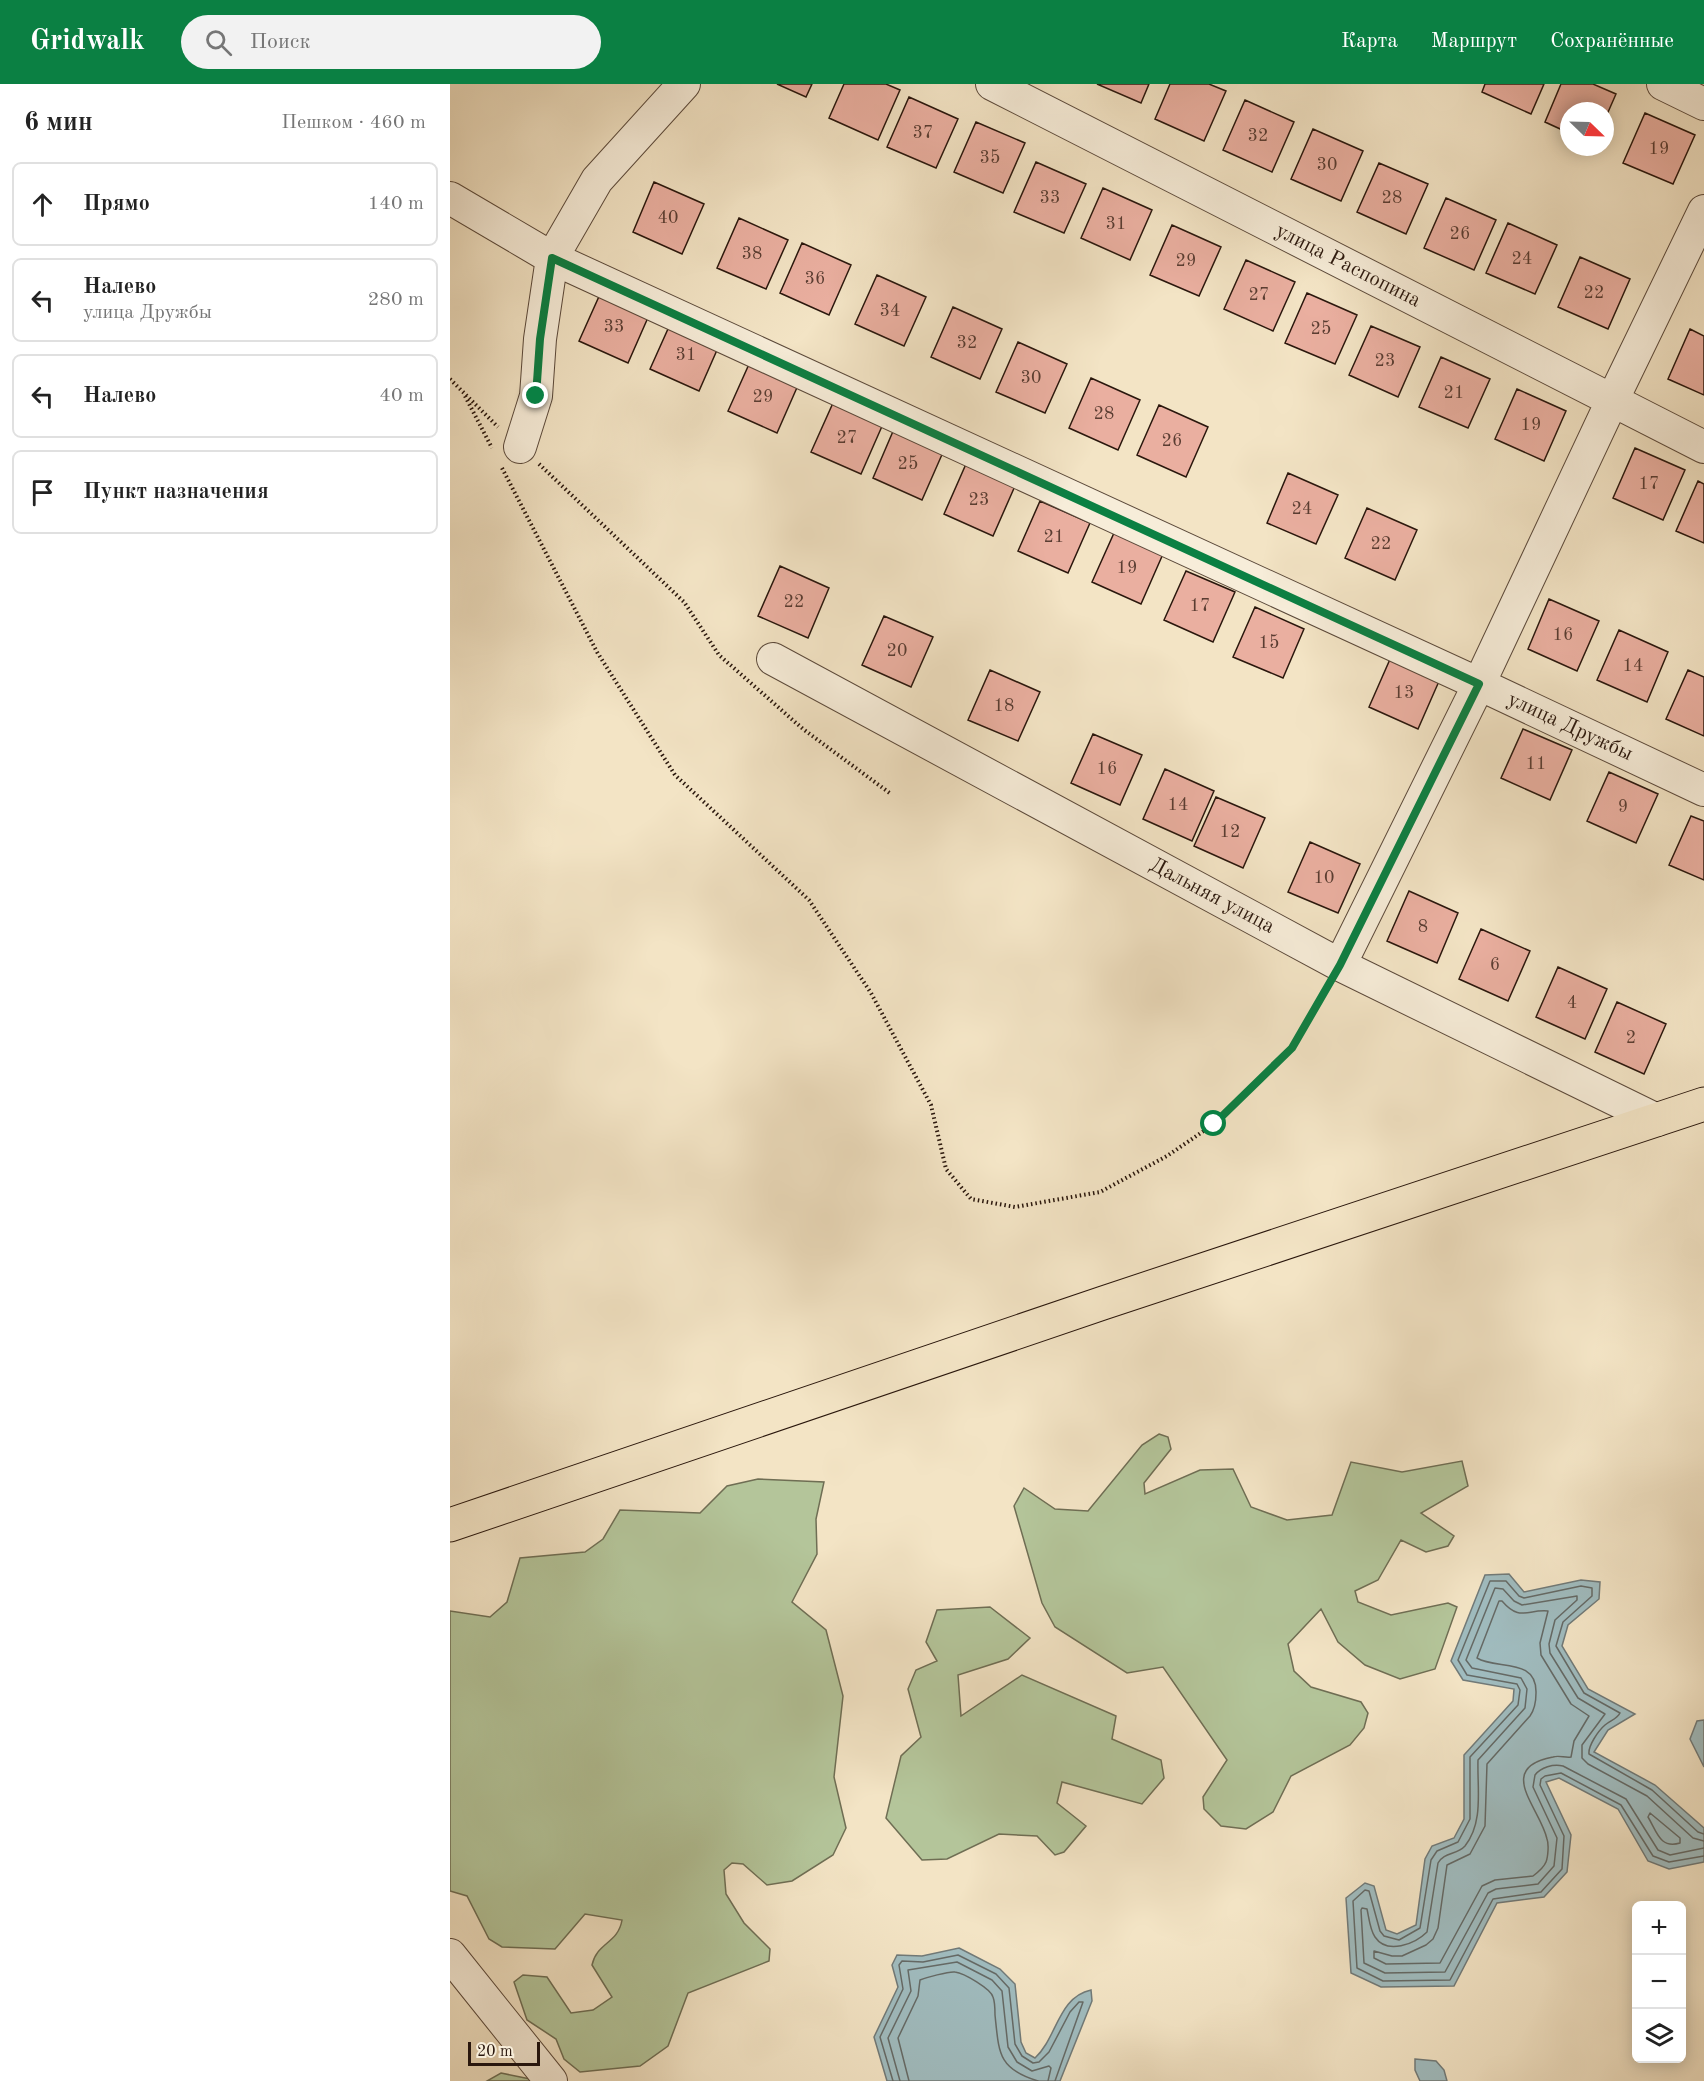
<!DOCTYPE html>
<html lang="ru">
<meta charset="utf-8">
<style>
body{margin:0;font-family:"Old Standard TT",serif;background:#f2f2f2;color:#222}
.controls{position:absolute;right:18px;bottom:18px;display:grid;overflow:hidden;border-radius:9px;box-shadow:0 3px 15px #0003}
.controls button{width:54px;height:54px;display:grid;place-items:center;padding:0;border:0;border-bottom:2px solid #e0e0e0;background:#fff;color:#222;font:30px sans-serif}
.compass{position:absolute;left:1110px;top:18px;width:54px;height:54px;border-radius:50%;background:#fff;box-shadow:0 3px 15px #0003;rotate:113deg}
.scale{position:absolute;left:18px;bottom:15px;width:72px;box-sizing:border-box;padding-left:6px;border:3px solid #2a170d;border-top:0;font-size:16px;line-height:21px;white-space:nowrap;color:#2a170d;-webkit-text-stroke:4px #f7edd9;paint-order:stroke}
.stop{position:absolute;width:18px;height:18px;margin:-14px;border:4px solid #0b8043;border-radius:50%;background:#fff}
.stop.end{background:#0b8043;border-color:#fff;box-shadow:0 2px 6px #0008}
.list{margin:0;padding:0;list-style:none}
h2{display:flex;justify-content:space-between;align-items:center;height:78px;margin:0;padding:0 24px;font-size:26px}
h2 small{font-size:20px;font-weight:400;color:#767676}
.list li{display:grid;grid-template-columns:39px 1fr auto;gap:18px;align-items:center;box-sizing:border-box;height:84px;margin:0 12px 12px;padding:0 12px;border:2px solid #e0e0e0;border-radius:9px}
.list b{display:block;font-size:22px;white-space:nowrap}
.list p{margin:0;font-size:20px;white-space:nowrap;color:#767676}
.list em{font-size:20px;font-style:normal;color:#767676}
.icon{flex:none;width:33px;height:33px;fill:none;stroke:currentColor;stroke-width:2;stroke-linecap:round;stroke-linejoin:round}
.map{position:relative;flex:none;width:1254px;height:1997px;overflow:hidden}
header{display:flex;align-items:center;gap:36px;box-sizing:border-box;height:84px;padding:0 30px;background:#0b8043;color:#fff}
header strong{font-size:28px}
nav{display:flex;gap:33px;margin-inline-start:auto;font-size:21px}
.search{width:420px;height:54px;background:#f2f2f2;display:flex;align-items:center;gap:15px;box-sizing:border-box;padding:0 21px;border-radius:33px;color:#767676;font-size:22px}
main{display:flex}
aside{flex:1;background:#fff}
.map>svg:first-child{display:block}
.green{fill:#b4c59a;stroke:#6f6e54;stroke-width:1.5}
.water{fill:#a0bcbf;stroke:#717a78;stroke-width:1.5}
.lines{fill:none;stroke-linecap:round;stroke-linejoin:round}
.shore{stroke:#656a66;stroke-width:1.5}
.building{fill:#eaafa0;stroke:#2a170d;stroke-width:1.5}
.minor-casing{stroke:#5c4a3b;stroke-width:34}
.major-casing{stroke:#2a170d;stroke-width:35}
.path{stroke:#2a170d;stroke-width:4;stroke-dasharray:1.5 3;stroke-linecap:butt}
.minor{stroke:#f7edd9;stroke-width:32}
.major{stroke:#f3e4c5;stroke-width:33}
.route{stroke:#0b8043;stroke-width:8}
.labels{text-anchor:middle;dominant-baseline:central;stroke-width:5;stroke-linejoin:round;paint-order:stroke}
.number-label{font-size:18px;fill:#5a3d32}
.street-label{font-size:21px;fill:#2a170d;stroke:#f7edd9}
</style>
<header>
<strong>Gridwalk</strong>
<div class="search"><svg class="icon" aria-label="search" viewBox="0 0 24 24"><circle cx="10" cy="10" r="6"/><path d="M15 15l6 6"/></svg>Поиск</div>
<nav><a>Карта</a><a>Маршрут</a><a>Сохранённые</a></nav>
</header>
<main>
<aside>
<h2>6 мин<small>Пешком · 460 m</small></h2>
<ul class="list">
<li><svg class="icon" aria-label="ahead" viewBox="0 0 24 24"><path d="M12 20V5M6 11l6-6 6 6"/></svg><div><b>Прямо</b></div><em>140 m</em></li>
<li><svg class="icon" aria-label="left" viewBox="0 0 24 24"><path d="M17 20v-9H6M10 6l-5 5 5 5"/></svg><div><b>Налево</b><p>улица Дружбы</p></div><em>280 m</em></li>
<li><svg class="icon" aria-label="left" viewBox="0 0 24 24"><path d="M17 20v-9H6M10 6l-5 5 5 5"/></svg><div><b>Налево</b></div><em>40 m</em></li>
<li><svg class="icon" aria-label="arrive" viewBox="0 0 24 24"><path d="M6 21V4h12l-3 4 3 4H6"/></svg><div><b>Пункт назначения</b></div></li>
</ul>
</aside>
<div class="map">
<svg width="1254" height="1997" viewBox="0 0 1254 1997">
<rect width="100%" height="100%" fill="#f3e4c5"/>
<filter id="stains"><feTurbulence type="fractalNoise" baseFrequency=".00333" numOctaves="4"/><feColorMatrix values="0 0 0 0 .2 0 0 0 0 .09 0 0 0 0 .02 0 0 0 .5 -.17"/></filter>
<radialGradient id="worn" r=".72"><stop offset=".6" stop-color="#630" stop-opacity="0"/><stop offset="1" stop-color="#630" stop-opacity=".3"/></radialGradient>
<path class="green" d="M709,1350L718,1353L721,1365L694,1399L695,1410L750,1386L783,1385L801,1423L837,1436L882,1431L901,1378L952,1388L1012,1377L1018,1402L971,1429L1004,1452L998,1462L976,1468L951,1456L928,1496L905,1507L908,1518L941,1531L998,1519L1007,1523L985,1585L950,1595L915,1581L888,1558L871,1525L838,1560L844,1587L861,1603L911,1618L918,1629L914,1644L900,1661L841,1692L823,1728L796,1745L771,1742L754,1725L753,1713L777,1676L713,1583L677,1589L605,1543L592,1519L564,1422L574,1404L605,1425L638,1427L692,1361Z
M308,1395L374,1398L366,1435L367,1470L342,1518L376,1546L393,1612L384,1693L396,1744L383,1771L342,1797L317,1801L293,1780L282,1779L274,1786L276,1810L294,1839L320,1865L319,1877L238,1909L218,1962L190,1982L130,1988L114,1975L106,1955L77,1936L64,1898L73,1891L97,1893L121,1929L143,1926L162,1913L142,1881C147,1858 168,1860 172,1836L135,1830L105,1865L52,1863L39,1855L17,1812L0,1807V1527L40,1533L57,1518L70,1474L135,1468L153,1455L170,1426L250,1429L277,1402Z
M540,1523L580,1554L558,1575L508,1591L511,1632L572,1591L666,1632L662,1655L711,1676L714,1694L692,1720L612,1698L607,1719L636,1742L614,1768L605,1771L587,1752L549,1750L497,1775L472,1776L436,1734L451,1672L471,1653L458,1605L466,1586L487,1577L476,1558L487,1526Z
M51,1989L80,1995L82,1997H37Z"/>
<path class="water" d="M1059,1490L1074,1508L1131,1496L1150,1498L1149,1515L1118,1541L1112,1562L1138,1605L1185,1630L1158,1646L1144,1668L1205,1701L1254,1744V1778L1219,1785L1198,1777L1168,1725L1109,1694L1096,1698L1121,1751L1117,1788L1094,1813L1047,1819L1004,1902L931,1903L901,1889L896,1814L915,1799L924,1802L936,1846L947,1850L966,1841L975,1775L982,1762L1004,1754L1014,1735V1671L1063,1617L1064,1605L1013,1596L1001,1577L1035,1491Z
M1254,1636V1683L1240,1655L1247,1637Z
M509,1864L550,1885L565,1900L571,1958L576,1969L585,1974C607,1954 608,1913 641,1906L642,1917L610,1997H437L424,1953L448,1903L442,1881L447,1871L472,1872Z
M965,1975L986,1977L994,1986L997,1997H970L965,1986Z"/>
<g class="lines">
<path class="shore" d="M1049,1517H1052C1070,1538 1077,1525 1098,1527L1090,1559L1091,1571L1121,1620L1139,1632L1124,1657L1121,1673C1115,1674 1109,1671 1103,1673C1044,1684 1091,1725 1097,1755C1099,1760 1098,1773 1096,1778C1094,1783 1087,1789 1083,1792L1045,1796L1032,1802L990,1879L936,1880L924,1874V1867L942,1872H952L976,1861L983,1855L988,1844L997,1781L1020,1770L1035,1742L1037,1680L1080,1632C1085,1625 1086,1618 1086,1609C1087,1573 1046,1586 1027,1574Z
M1200,1729L1230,1754V1759C1210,1765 1207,1748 1198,1733Z
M1254,1750L1248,1748L1202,1706L1139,1670C1138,1662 1148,1647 1155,1641C1161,1636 1167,1635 1170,1629L1134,1609L1106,1562L1113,1538L1142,1512V1504L1131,1502L1074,1514L1069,1512L1056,1497H1040L1008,1576L1017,1591L1067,1600L1070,1606L1068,1621L1020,1673V1735L1008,1758L987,1767L981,1776L970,1844L949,1856L934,1852L930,1847L919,1807L915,1806L903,1817L907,1884L933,1897L1000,1896L1043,1815L1091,1808L1112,1785L1114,1752L1090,1701L1091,1695L1095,1692L1111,1689L1171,1721L1203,1772L1219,1778L1254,1772
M1254,1757L1243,1754L1197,1712L1138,1680L1132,1674V1661L1155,1630L1128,1614L1100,1569L1099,1560L1105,1536L1127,1516V1512L1072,1521L1064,1517L1053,1505L1045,1504L1016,1576L1022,1584L1071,1594L1077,1605L1075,1624L1028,1676C1027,1704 1034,1738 1015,1762C1007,1771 994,1768 988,1779L977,1848C965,1860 937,1871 925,1853C920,1846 919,1834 917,1825L912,1824L911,1826L914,1879L935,1889L995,1888L1038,1809L1046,1805L1088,1800L1104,1782L1107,1754L1083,1703L1085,1691C1091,1683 1103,1680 1113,1682L1176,1715L1208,1766L1220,1771L1254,1764
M443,1997L430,1953L453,1905L449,1881L452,1877L473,1878L508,1871L546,1890L559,1904L565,1960L572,1972L583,1979L589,1978L599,1968L620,1928L629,1918H633L605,1997
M450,1997L438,1954L461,1907L458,1886L507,1878L542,1896L552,1907L558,1963L567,1978L582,1987L599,1982L601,1984L598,1997
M459,1997L448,1954L468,1912L470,1896C475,1894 499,1887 505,1888C514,1889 541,1905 543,1913C545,1918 545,1925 545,1931C549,1969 548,1985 588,1997"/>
</g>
<path class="building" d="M327,0H362L356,13Z
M394,0H436L450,6L428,56L379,34Z
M647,0H699L691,19Z
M720,0H759L776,7L754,57L705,35Z
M1035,0H1094L1081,30L1032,8Z
M1111,0H1143L1166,10L1155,35V27H1119V49L1095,38Z
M459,13L508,35L486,84L437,63Z
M795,16L844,38L822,88L773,66Z
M1195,29L1245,51L1223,100L1173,79Z
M526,38L575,59L553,109L504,88Z
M863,45L913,67L891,117L841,95Z
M586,78L636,100L614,149L564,128Z
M929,79L978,100L956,150L907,128Z
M204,98L254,120L232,170L183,148Z
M653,104L702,126L680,176L631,154Z
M996,114L1046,136L1024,186L974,164Z
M289,134L338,156L316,205L267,184Z
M1058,139L1107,161L1085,210L1036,189Z
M722,141L771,163L749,212L700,191Z
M352,159L401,181L379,231L330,209Z
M1130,173L1180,195L1158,245L1108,223Z
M796,176L845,198L823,247L774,225Z
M427,191L476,213L454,262L405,240Z
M151,208L200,229L178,279L129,257Z
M857,209L907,231L885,280L835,259Z
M503,223L552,245L530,295L481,273Z
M222,236L271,257L249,307L200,285Z
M921,242L970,263L948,313L899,291Z
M1240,245L1254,252V311L1218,295Z
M568,258L617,280L595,329L546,308Z
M991,273L1040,295L1018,344L969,323Z
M300,278L349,299L327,349L278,327Z
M641,294L690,316L668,366L619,344Z
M1067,305L1116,327L1094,377L1045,355Z
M383,319L433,340L411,390L361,368Z
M709,321L758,343L736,393L687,371Z
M444,345L494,366L472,416L423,394Z
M1185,364L1235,386L1213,436L1163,414Z
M516,380L565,402L543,452L494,430Z
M838,389L888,411L866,460L817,439Z
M1248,397L1254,400V459L1226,447Z
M590,417L640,439L618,489L568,467Z
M917,424L967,446L945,496L895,474Z
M664,449L713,470L691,520L642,498Z
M330,482L379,504L358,554L308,532Z
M736,487L785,508L763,558L714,536Z
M1099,515L1149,537L1127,587L1078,565Z
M805,523L854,545L833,594L783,573Z
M434,532L483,553L461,603L412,581Z
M1169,546L1218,568L1197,618L1147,596Z
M941,573L990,595L968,645L919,623Z
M540,586L590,608L568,657L518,636Z
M1238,586L1254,593V652L1216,635Z
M1073,645L1122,666L1100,716L1051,694Z
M643,650L692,671L670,721L621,699Z
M715,685L764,707L742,757L693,735Z
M1159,688L1208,710L1186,759L1137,737Z
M766,713L815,734L793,784L744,762Z
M1241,732L1254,737V796L1219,781Z
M860,758L910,780L888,829L838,808Z
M959,807L1008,829L987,879L937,857Z
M1031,845L1080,867L1058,917L1009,895Z
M1108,883L1157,905L1135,955L1086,933Z
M1167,918L1216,940L1194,990L1145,968Z"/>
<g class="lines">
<defs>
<path id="minor" d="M542,0L1254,363
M1213,0L1254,20
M0,114L102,174L1029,600L1254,706
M70,363L86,312L90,255L102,174L147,96L234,0
M323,575L890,881L1207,1036
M890,881L1029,600L1162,317L1254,127
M0,1871L101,1997"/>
<path id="major" d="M0,1441L653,1219L1254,1020"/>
</defs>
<use href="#minor" class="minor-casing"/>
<use href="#major" class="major-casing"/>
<path class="path" d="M0,295L48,343
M15,312L42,364
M89,380L234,518L269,571L353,645L441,710
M52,384L147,568L225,691L359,816L421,909L481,1021L496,1085L521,1115L565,1123L650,1108L717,1072L764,1040L842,964L876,904"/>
<use href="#minor" class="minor"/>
<use href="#major" class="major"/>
</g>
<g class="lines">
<path class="route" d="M86,312L90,255L102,174L1029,600L890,881L842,964L764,1040"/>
</g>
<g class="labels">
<g class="number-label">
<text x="473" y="49">37</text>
<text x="808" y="52">32</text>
<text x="1209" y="65">19</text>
<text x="540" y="74">35</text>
<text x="877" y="81">30</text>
<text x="600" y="114">33</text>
<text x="942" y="114">28</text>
<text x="218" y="134">40</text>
<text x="666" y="140">31</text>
<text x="1010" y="150">26</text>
<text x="302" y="170">38</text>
<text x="1072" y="175">24</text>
<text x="736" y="177">29</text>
<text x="365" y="195">36</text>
<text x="1144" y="209">22</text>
<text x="809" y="211">27</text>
<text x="440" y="227">34</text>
<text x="164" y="243">33</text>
<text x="871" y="245">25</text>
<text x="517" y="259">32</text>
<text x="236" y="271">31</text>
<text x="935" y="277">23</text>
<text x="581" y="294">30</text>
<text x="1004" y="309">21</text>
<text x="313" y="313">29</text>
<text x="654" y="330">28</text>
<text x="1081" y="341">19</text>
<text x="397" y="354">27</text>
<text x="722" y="357">26</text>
<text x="458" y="380">25</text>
<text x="1199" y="400">17</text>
<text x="529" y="416">23</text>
<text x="852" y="425">24</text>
<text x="604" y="453">21</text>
<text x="931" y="460">22</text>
<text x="677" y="484">19</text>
<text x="344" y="518">22</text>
<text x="750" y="522">17</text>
<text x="1113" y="551">16</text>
<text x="819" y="559">15</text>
<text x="447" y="567">20</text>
<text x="1183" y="582">14</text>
<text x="954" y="609">13</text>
<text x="554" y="622">18</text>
<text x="1086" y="680">11</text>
<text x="657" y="685">16</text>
<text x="728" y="721">14</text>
<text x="1173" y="723">9</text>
<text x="780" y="748">12</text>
<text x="874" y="794">10</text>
<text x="973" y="843">8</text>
<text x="1045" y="881">6</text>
<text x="1122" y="919">4</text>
<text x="1181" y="954">2</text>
</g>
<g class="street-label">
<text transform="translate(898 182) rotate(27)">улица Распопина</text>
<text transform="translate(1120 643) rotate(25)">улица Дружбы</text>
<text transform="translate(762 812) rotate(28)">Дальняя улица</text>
</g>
</g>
<rect width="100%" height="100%" filter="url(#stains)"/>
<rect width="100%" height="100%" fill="url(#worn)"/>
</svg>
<div class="controls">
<button>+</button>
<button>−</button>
<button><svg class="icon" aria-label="layers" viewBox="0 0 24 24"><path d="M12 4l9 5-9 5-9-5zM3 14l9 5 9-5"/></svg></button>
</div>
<svg class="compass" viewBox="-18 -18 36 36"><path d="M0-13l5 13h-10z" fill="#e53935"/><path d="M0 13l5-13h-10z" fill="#767676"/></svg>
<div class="scale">20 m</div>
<div class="stop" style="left:764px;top:1040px"></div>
<div class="stop end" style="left:86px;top:312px"></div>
</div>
</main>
